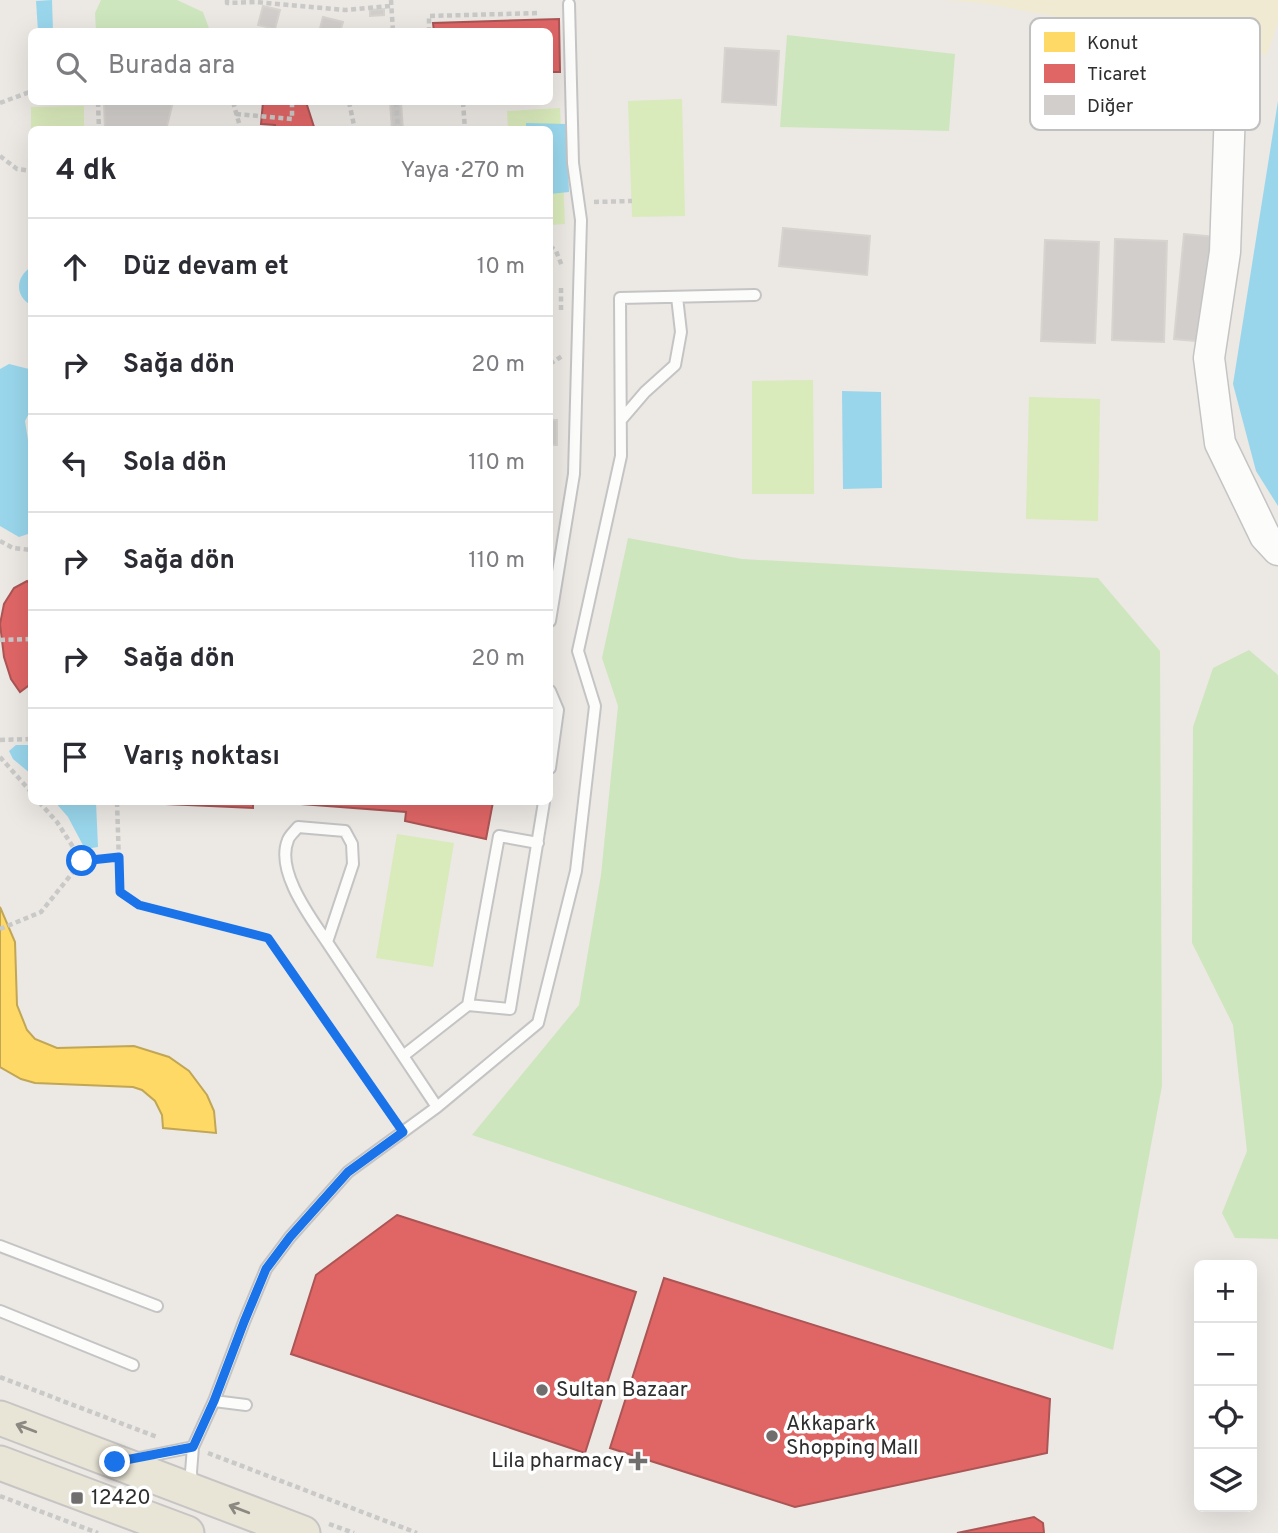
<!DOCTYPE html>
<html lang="tr">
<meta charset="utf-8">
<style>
body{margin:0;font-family:Overpass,sans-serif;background:#f7f7f7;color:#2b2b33}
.controls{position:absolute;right:21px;bottom:21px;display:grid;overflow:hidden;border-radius:10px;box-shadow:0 7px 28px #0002}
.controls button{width:63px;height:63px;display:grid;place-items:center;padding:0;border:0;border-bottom:2px solid #e1e1e2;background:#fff;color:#2b2b33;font:35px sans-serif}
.stop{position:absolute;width:21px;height:21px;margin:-16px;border:5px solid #1a73e8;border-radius:50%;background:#fff}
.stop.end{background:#1a73e8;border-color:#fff;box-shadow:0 2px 7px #0008}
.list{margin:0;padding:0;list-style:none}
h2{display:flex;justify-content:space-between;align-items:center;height:91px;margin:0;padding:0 28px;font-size:30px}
h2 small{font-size:23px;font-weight:400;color:#7c7c81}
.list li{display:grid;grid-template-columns:46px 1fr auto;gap:21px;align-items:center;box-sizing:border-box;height:98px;padding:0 28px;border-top:2px solid #e1e1e2}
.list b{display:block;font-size:26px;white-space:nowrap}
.list em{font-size:23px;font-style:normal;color:#7c7c81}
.icon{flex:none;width:38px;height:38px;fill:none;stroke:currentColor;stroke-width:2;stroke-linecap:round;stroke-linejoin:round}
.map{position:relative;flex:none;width:1278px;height:1533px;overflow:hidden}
.search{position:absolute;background:#fff;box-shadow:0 7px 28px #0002;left:28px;top:28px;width:525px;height:77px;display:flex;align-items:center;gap:18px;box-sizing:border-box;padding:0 24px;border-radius:10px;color:#7c7c81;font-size:26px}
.panel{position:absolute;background:#fff;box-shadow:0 7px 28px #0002;left:28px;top:126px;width:525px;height:679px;border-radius:10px}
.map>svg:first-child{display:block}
.green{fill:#cee6be}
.sand{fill:#f0ead3}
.pitch{fill:#d9eabb}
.water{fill:#99d6ec}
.homes{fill:#ffd966;stroke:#c0a655;stroke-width:2}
.shops{fill:#e06666;stroke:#ab5555;stroke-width:2}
.building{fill:#d1cecb;stroke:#d7d4d0;stroke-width:2}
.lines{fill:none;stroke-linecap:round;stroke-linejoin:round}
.lane-casing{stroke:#c5c4c5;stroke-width:14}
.secondary-casing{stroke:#c5c4c5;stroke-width:33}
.primary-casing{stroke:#c6c5c4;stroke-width:37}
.path{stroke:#c9c9c8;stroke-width:4.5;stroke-dasharray:5 3.5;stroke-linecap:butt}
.lane{stroke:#fcfcfb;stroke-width:10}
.secondary{stroke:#fcfcfb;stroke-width:30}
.primary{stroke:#e8e4d6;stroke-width:33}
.oneway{stroke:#8b8982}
.route{stroke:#1a73e8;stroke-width:9}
.poi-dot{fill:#706f6e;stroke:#fff;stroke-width:2.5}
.labels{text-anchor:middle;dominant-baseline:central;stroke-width:7;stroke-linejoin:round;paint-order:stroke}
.poi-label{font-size:21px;fill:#2e2e2e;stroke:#fff;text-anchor:start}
.key{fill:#fff;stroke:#c0c0c0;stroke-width:2}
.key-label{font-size:19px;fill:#2e2e2e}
</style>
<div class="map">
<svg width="1278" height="1533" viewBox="0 0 1278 1533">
<rect width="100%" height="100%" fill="#ece8e4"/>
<path class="green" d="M101,0H177L203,12L210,31H96L95,13Z
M787,35L955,54L949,131L780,127Z
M628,538L742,559L1098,578L1160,651L1162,1086L1113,1350L472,1135L579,1005L601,875L618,706L602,658Z
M1249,650L1278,675V1239L1235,1238L1222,1213L1247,1151L1233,1025L1192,943L1193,727L1213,668Z"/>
<path class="sand" d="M943,0H1278V22L1267,55L982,3Z"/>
<path class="pitch" d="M682,99L685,216L632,217L628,101Z
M84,106V129L32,130L31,137V107Z
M560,108L565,224L550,225V130L508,129L507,111Z
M813,380L814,494H752V381Z
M1029,397L1100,399L1098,521L1026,519Z
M397,834L454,843L433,967L376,958Z"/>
<path class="water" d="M52,0L53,31H38L36,1Z
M1278,101V506L1256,471L1233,384Z
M526,123L566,124L569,192L550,194V130L526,129Z
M31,267V305C14,295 16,277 31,267Z
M9,364L29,369L31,374V410L25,421L28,440L31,449V533L19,537L0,526V369Z
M842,391L881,392L882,488L843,489Z
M16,745H31V774L13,759L9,751Z
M55,802H96L98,847L85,849L68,817Z"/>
<path class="homes" d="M0,907L15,942L17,1005L27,1030L35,1039L57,1048L134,1046L169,1057L189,1071L207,1095L214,1111L216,1133L163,1128L162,1115L155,1101L142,1090L133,1087L35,1083L21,1079L0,1067Z"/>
<path class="shops" d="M559,19L560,72H550V32H434L433,23Z
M263,102H306L315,130H275V125L261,124Z
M27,581L32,586V683L20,692L11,679L4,657L0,624L4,604L14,588Z
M121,802H253V808Z
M274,802H493L486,839L405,821L406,812Z
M397,1215L636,1292L585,1453L291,1354L316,1275Z
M664,1278L1050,1399L1047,1453L795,1507L610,1448Z
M1034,1517L1043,1523L1044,1533H957Z"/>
<path class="building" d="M263,6L280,10L275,29L258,25Z
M384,9V15L370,16V10Z
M323,17L343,22L340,32H319Z
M725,48L779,51L776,105L722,102Z
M104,102H173L166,130H105Z
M390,102H401L403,130H392Z
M783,228L870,236L867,275L779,266Z
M1184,234L1216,237L1206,342L1174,339Z
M1115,239L1167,241L1164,342L1112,340Z
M1045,240L1099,242L1095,343L1041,341Z
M550,420H557V445H550Z"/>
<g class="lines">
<defs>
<path id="lane" d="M621,420L645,392L675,365L681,332L677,297
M550,621L574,474L581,220L573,163L569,4
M550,691L558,710L550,768
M468,1005L499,836L538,843
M403,1056L468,1005L510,1009L544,802
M437,1107L538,1023L576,871L595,706L578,651L621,456L620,298L755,295
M0,1246L157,1306
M0,1311L133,1365
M214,1401L246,1405
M134,1459L193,1447
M192,1485L191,1472L193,1447L214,1401L244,1322L266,1269L290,1237L348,1172L437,1107L327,942L353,864L352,844L345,831L298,827C295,831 289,836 288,840C275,871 311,918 327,942"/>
<path id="secondary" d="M1232,52L1225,252L1209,358L1220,443L1265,536L1278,550"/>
<path id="primary" d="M0,1418L303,1533
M0,1463L187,1533"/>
</defs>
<use href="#lane" class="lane-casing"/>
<use href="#secondary" class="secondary-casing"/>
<use href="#primary" class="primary-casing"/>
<path class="path" d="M227,0V3L256,2L345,10L391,6
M391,0L393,32
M96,32H107
M429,32V16L540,13
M98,102L99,130
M233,102L241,130
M349,102L355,130
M396,102L398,130
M463,102L465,130
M0,103L32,91
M236,114L292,119V102
M0,156L17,169L32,171
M594,202L632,201
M550,246L556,251L562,266
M561,288V311
M550,364L562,356
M0,541L13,548L32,550
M0,640L32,639
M0,740L32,739
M0,757L32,793
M39,802L57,822L82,861L119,857
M117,802L120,892L139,905L268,938L395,1120
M0,929L41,912L82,861
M0,1377L157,1437
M208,1453L417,1533
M0,1496L98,1533
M329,1524L354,1533"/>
<use href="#lane" class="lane"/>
<use href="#secondary" class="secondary"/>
<use href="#primary" class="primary"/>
</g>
<defs><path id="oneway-shaft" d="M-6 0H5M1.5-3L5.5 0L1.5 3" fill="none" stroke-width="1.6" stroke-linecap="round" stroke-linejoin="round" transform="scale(1.75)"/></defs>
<g class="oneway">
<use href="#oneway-shaft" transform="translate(26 1428) rotate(-159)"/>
<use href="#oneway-shaft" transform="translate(239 1509) rotate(-159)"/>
</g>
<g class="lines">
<path class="route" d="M82,861L119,857L120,892L139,905L268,938L403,1132L348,1172L290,1237L266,1269L244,1322L214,1401L193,1447L115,1462"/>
</g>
<g class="poi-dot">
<circle cx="542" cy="1390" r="7"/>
<circle cx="772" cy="1436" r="7"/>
<path d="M634.5 1450.5h7v7h7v7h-7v7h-7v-7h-7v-7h7z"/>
<rect x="70" y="1491" width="14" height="14" rx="3.5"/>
</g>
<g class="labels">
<g class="poi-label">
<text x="556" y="1390">Sultan Bazaar</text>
<text x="786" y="1424">Akkapark<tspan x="786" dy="24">Shopping Mall</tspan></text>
<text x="624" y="1461" text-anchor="end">Lila pharmacy</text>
<text x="91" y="1498">12420</text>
</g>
</g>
<rect x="1030" y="18" width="230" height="112" rx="10" class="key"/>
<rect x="1044" y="32" width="31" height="20" fill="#ffd966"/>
<rect x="1044" y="64" width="31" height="19" fill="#e06666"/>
<rect x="1044" y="95" width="31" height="20" fill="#d1cecb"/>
<g class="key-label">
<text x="1087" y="49">Konut</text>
<text x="1087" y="80">Ticaret</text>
<text x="1087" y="112">Diğer</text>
</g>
</svg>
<div class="controls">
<button>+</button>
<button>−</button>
<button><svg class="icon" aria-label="locate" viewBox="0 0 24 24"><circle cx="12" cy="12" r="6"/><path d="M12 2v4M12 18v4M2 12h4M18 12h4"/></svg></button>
<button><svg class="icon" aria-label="layers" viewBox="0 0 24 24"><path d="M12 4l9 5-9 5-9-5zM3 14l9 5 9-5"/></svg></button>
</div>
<div class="stop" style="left:82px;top:861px"></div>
<div class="stop end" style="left:115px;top:1462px"></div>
<div class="search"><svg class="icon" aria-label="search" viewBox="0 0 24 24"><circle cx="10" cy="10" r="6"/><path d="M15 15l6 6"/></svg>Burada ara</div>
<section class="panel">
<h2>4 dk<small>Yaya · 270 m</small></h2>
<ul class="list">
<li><svg class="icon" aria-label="ahead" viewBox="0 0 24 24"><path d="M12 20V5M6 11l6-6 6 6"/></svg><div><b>Düz devam et</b></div><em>10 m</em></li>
<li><svg class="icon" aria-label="right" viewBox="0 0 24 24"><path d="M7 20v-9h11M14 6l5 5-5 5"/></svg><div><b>Sağa dön</b></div><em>20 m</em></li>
<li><svg class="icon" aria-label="left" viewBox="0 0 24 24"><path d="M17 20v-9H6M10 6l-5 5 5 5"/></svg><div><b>Sola dön</b></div><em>110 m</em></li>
<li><svg class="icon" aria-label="right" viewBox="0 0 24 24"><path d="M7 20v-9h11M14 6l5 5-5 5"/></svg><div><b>Sağa dön</b></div><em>110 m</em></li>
<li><svg class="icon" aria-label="right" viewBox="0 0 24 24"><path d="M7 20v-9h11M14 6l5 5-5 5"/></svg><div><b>Sağa dön</b></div><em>20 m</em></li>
<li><svg class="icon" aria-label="arrive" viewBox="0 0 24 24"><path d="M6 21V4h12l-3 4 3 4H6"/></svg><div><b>Varış noktası</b></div></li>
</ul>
</section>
</div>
